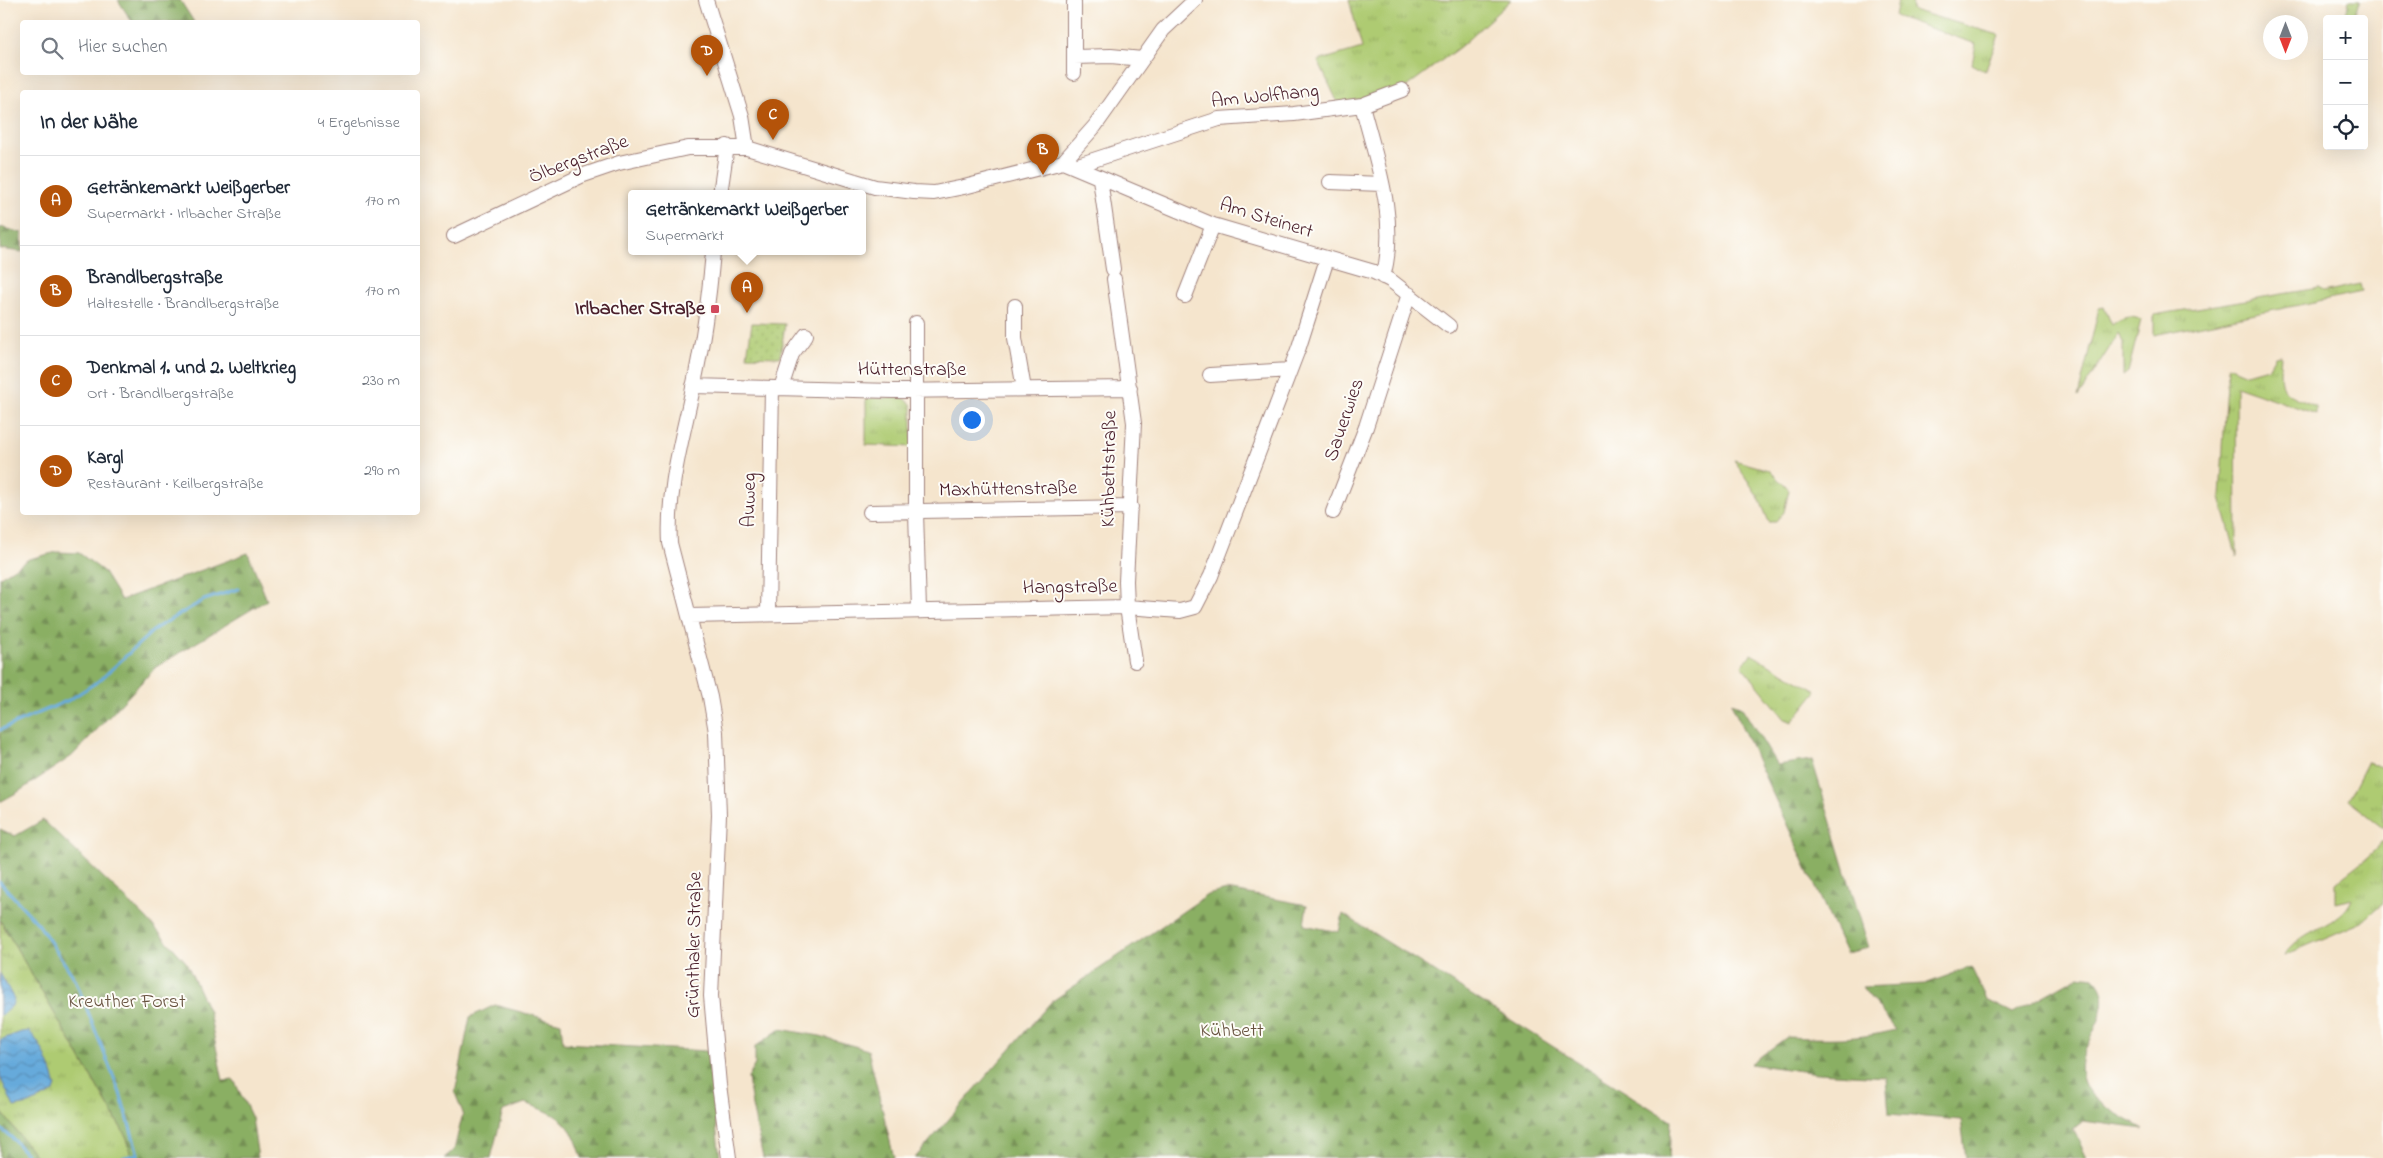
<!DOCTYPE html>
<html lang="de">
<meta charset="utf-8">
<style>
body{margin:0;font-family:"Indie Flower",sans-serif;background:#f2f2f3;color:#1f2937}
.controls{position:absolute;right:15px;top:15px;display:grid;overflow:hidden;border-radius:5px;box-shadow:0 5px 20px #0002}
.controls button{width:45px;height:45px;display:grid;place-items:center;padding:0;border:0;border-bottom:1px solid #e0e1e3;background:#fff;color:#1f2937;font:25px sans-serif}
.compass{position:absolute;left:2263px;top:15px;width:45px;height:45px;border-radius:50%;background:#fff;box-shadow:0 5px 20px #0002;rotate:180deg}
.you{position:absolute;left:971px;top:419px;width:18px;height:18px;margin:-12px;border:4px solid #fff;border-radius:50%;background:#1a73e8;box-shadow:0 0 0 8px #1a73e833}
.badge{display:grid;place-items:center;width:32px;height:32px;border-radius:50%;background:#b45309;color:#fff;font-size:16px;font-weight:700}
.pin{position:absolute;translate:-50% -41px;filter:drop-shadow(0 1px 2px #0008)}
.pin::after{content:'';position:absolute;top:26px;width:18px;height:15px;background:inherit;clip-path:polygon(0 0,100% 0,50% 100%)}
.popup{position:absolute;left:628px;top:190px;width:238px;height:65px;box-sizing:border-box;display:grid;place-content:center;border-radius:5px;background:#fff;filter:drop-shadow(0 1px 4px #0005);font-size:16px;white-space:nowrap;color:#747a83}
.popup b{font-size:19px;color:#1f2937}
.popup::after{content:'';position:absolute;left:50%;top:100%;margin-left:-10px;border:10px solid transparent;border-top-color:#fff}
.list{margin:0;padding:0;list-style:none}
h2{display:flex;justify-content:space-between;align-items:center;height:65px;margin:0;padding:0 20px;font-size:21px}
h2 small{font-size:16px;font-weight:400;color:#747a83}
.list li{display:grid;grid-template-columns:32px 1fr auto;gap:15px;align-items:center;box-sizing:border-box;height:90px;padding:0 20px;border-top:1px solid #e0e1e3}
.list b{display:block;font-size:19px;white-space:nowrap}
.list p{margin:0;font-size:16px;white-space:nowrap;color:#747a83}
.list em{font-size:16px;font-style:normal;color:#747a83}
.icon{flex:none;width:28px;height:28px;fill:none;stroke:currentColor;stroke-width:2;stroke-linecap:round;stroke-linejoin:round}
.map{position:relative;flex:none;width:2383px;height:1158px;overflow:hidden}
.search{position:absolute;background:#fff;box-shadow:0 5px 20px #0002;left:20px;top:20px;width:400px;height:55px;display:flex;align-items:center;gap:12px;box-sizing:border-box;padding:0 18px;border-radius:5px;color:#747a83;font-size:19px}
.panel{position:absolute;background:#fff;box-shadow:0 5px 20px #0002;left:20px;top:90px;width:400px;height:425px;border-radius:5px}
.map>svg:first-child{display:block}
.grass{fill:url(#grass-tufts);stroke:#7c754e}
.forest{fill:url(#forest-firs);stroke:#6a6748}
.park{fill:url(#park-dots);stroke:#7c754e}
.water{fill:url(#water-waves);stroke:#586483}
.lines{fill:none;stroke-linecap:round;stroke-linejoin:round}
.stream{stroke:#66aadb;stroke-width:3}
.minor-casing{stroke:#a0827c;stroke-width:16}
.minor{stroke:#fff;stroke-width:14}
.poi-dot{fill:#d1495b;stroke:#fdfcf7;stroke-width:2}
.labels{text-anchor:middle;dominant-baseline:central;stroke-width:4;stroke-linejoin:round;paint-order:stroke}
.street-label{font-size:20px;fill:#4a1f2b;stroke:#fdfcf7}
.poi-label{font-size:20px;font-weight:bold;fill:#4a1f2b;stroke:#fdfcf7;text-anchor:end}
.park-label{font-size:20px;fill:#685340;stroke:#fdfcf7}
</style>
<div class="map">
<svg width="2383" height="1158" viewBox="0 0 2383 1158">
<defs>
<pattern id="grass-tufts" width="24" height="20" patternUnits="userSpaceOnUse" patternTransform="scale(1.25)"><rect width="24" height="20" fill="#aecb72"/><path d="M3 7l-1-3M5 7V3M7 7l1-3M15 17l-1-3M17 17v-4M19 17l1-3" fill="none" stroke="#97ae63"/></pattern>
<pattern id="forest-firs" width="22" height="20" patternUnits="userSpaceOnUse" patternTransform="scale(1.25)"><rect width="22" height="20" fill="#8aaf64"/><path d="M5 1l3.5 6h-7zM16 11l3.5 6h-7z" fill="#738e53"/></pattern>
<pattern id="park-dots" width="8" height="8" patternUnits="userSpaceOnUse" patternTransform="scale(1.25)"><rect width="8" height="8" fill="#aecb72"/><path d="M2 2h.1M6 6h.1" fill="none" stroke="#97ae63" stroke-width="1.8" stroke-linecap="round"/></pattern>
<pattern id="water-waves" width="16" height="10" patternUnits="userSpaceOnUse" patternTransform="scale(1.25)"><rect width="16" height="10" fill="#66aadb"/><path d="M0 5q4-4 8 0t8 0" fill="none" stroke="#568ab2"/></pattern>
</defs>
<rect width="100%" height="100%" fill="#fdfcf7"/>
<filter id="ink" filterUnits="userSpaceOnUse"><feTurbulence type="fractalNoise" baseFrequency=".02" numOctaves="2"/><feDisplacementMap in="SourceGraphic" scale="10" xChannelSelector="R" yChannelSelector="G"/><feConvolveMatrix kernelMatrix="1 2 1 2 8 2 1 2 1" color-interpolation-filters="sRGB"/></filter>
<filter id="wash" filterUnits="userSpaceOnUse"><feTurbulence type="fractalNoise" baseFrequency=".0096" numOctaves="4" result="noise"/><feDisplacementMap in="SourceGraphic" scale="20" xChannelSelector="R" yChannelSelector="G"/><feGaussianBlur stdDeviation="1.12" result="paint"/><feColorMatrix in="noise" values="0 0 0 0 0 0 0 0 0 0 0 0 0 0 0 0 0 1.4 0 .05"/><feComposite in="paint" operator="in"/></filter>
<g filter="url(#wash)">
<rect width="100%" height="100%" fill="#f5e5cd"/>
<path class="grass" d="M1349,0H1511L1461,46L1402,90L1339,105L1318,61L1362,48Z
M1898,0H1913L1912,10L1999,35L1985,71L1972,64L1976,44L1895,16Z
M2349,0H2360L2352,19H2345Z
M2360,284L2362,292L2154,335V315L2319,288L2323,292Z
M2104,307L2112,325C2120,318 2130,314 2141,320L2128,372L2123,376V343L2119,333L2078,397L2099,308Z
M2281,355C2278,394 2281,392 2316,406V414L2236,386L2237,557L2220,497L2228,366L2247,374L2268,368L2275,356Z
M866,398H904L912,405V447L866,445Z
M1734,460L1769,470L1789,490L1784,512L1776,522H1769L1759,498Z
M1751,654L1817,691L1792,722L1785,719L1742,666Z
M2368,761L2383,768V827L2348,800Z
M2383,840V903L2362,922L2285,955C2301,928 2342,926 2352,899L2335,903V883L2371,855Z
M0,920L127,1138L131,1158H37L0,1110Z"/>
<path class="forest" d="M118,0H180L194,22H132Z
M0,227L22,233V252L0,249Z
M57,552L79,553L103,571L121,600L248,553L267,600L156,667L72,756L18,792L0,802V577L29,559Z
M1731,703L1741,706L1777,765L1812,760L1869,948L1846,953Z
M43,820L145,917L186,962L209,1012L223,1081L234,1080L252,1118L258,1158H131L127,1138L0,920V829L15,836Z
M1227,890L1307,905L1304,925L1339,932L1343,914L1671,1121L1669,1158H915L1051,1002L1207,895Z
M1971,967L1987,1000L2013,1013L2079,976L2094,978C2128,1013 2058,1052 2090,1093C2098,1104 2131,1121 2144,1129L2083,1121L2073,1129L2087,1158H1966L1961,1120L1889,1114L1886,1077L1817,1073L1750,1064L1787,1037C1828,1039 1856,1040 1896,1030L1862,987L1925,984Z
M495,1005L561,1023L563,1043L707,1051L720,1158H582C572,1122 560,1115 525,1103L503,1111L491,1158H444L454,1150L463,1113L455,1093L470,1017Z
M780,1029L820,1036L868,1050L894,1158H763L752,1106L748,1078L755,1064V1047Z
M0,1110L37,1158H0Z"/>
<path class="park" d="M752,323L785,324L780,357L747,356Z"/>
<path class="water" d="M0,973L14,999L12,1006L0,1016Z
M29,1031C43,1045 51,1068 56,1086L54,1092L29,1104L14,1107L0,1077V1040L21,1032Z"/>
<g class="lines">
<path class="stream" d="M0,730L69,700L100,680L156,628L204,600L238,589
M0,882L39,925L75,979L120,1093L138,1154
M0,1128L11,1137L30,1158
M122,1158L138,1154V1158"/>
</g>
</g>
<g filter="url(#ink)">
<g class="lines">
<defs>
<path id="minor" d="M706,0L742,116L747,148
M1074,2V73
M1074,57L1111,56L1142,59
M1362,105C1376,160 1399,220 1383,277
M1063,162L1213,225L1374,272L1390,280L1449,326
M1075,166L1219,119L1294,114L1362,105L1402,90
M1100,179L1113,269
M1330,182L1382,184
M720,194L727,146
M454,236L581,176L619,163L688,148H747L875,187L914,192L934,193L964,187L1063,162L1095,126L1163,30L1195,0
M713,252C709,298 703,343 693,388C682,440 667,490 670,543L710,697L716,732L719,815L711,996L719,1085L729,1158
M1114,279L1134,423L1126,581L1127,607L1135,661
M1185,296L1213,225
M1015,306V338L1024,389
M916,323V512L919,610
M1210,375L1290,370
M693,386L893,391L1130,388
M781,388L792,354L806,335
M870,512L1131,507
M1333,512L1366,427L1409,294
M768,613L772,388
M690,616L1127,607L1180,611L1195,607L1211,576L1299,347L1327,259"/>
</defs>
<use href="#minor" class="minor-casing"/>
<use href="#minor" class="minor"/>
</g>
</g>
<rect class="poi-dot" x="710" y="304" width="10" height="10" rx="2.5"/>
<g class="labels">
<g class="street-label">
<text transform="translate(1265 97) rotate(-6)">Am Wolfhang</text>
<text transform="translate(579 160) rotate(-21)">Ölbergstraße</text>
<text transform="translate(1266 219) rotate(17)">Am Steinert</text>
<text x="912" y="370">Hüttenstraße</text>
<text transform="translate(1345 420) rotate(-71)">Sauerwies</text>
<text transform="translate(1110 469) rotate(-89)">Kühbettstraße</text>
<text transform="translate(1008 490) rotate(-1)">Maxhüttenstraße</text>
<text transform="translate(750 500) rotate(-89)">Auweg</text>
<text transform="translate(1070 588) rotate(-1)">Hangstraße</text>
<text transform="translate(695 945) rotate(-89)">Grünthaler Straße</text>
</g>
<g class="poi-label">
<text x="705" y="309">Irlbacher Straße</text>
</g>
<g class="park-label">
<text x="127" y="1002">Kreuther Forst</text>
<text x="1232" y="1031">Kühbett</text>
</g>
</g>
</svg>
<div class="controls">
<button>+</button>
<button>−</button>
<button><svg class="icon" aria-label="locate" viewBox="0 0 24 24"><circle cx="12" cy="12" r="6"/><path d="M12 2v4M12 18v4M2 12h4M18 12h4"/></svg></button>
</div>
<svg class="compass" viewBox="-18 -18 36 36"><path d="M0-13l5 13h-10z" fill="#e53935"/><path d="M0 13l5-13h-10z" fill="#747a83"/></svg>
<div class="you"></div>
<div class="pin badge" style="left:747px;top:313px">A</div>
<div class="popup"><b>Getränkemarkt Weißgerber</b>Supermarkt</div>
<div class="pin badge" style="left:1043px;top:175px">B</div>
<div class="pin badge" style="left:773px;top:140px">C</div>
<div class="pin badge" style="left:707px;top:76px">D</div>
<div class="search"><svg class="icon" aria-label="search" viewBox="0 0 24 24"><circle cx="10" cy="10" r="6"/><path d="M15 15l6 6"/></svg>Hier suchen</div>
<section class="panel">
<h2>In der Nähe<small>4 Ergebnisse</small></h2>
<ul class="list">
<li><span class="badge">A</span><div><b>Getränkemarkt Weißgerber</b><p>Supermarkt · Irlbacher Straße</p></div><em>170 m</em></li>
<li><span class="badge">B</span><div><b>Brandlbergstraße</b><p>Haltestelle · Brandlbergstraße</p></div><em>170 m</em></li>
<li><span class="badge">C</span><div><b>Denkmal 1. und 2. Weltkrieg</b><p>Ort · Brandlbergstraße</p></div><em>230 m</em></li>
<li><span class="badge">D</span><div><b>Kargl</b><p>Restaurant · Keilbergstraße</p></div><em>290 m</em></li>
</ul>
</section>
</div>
